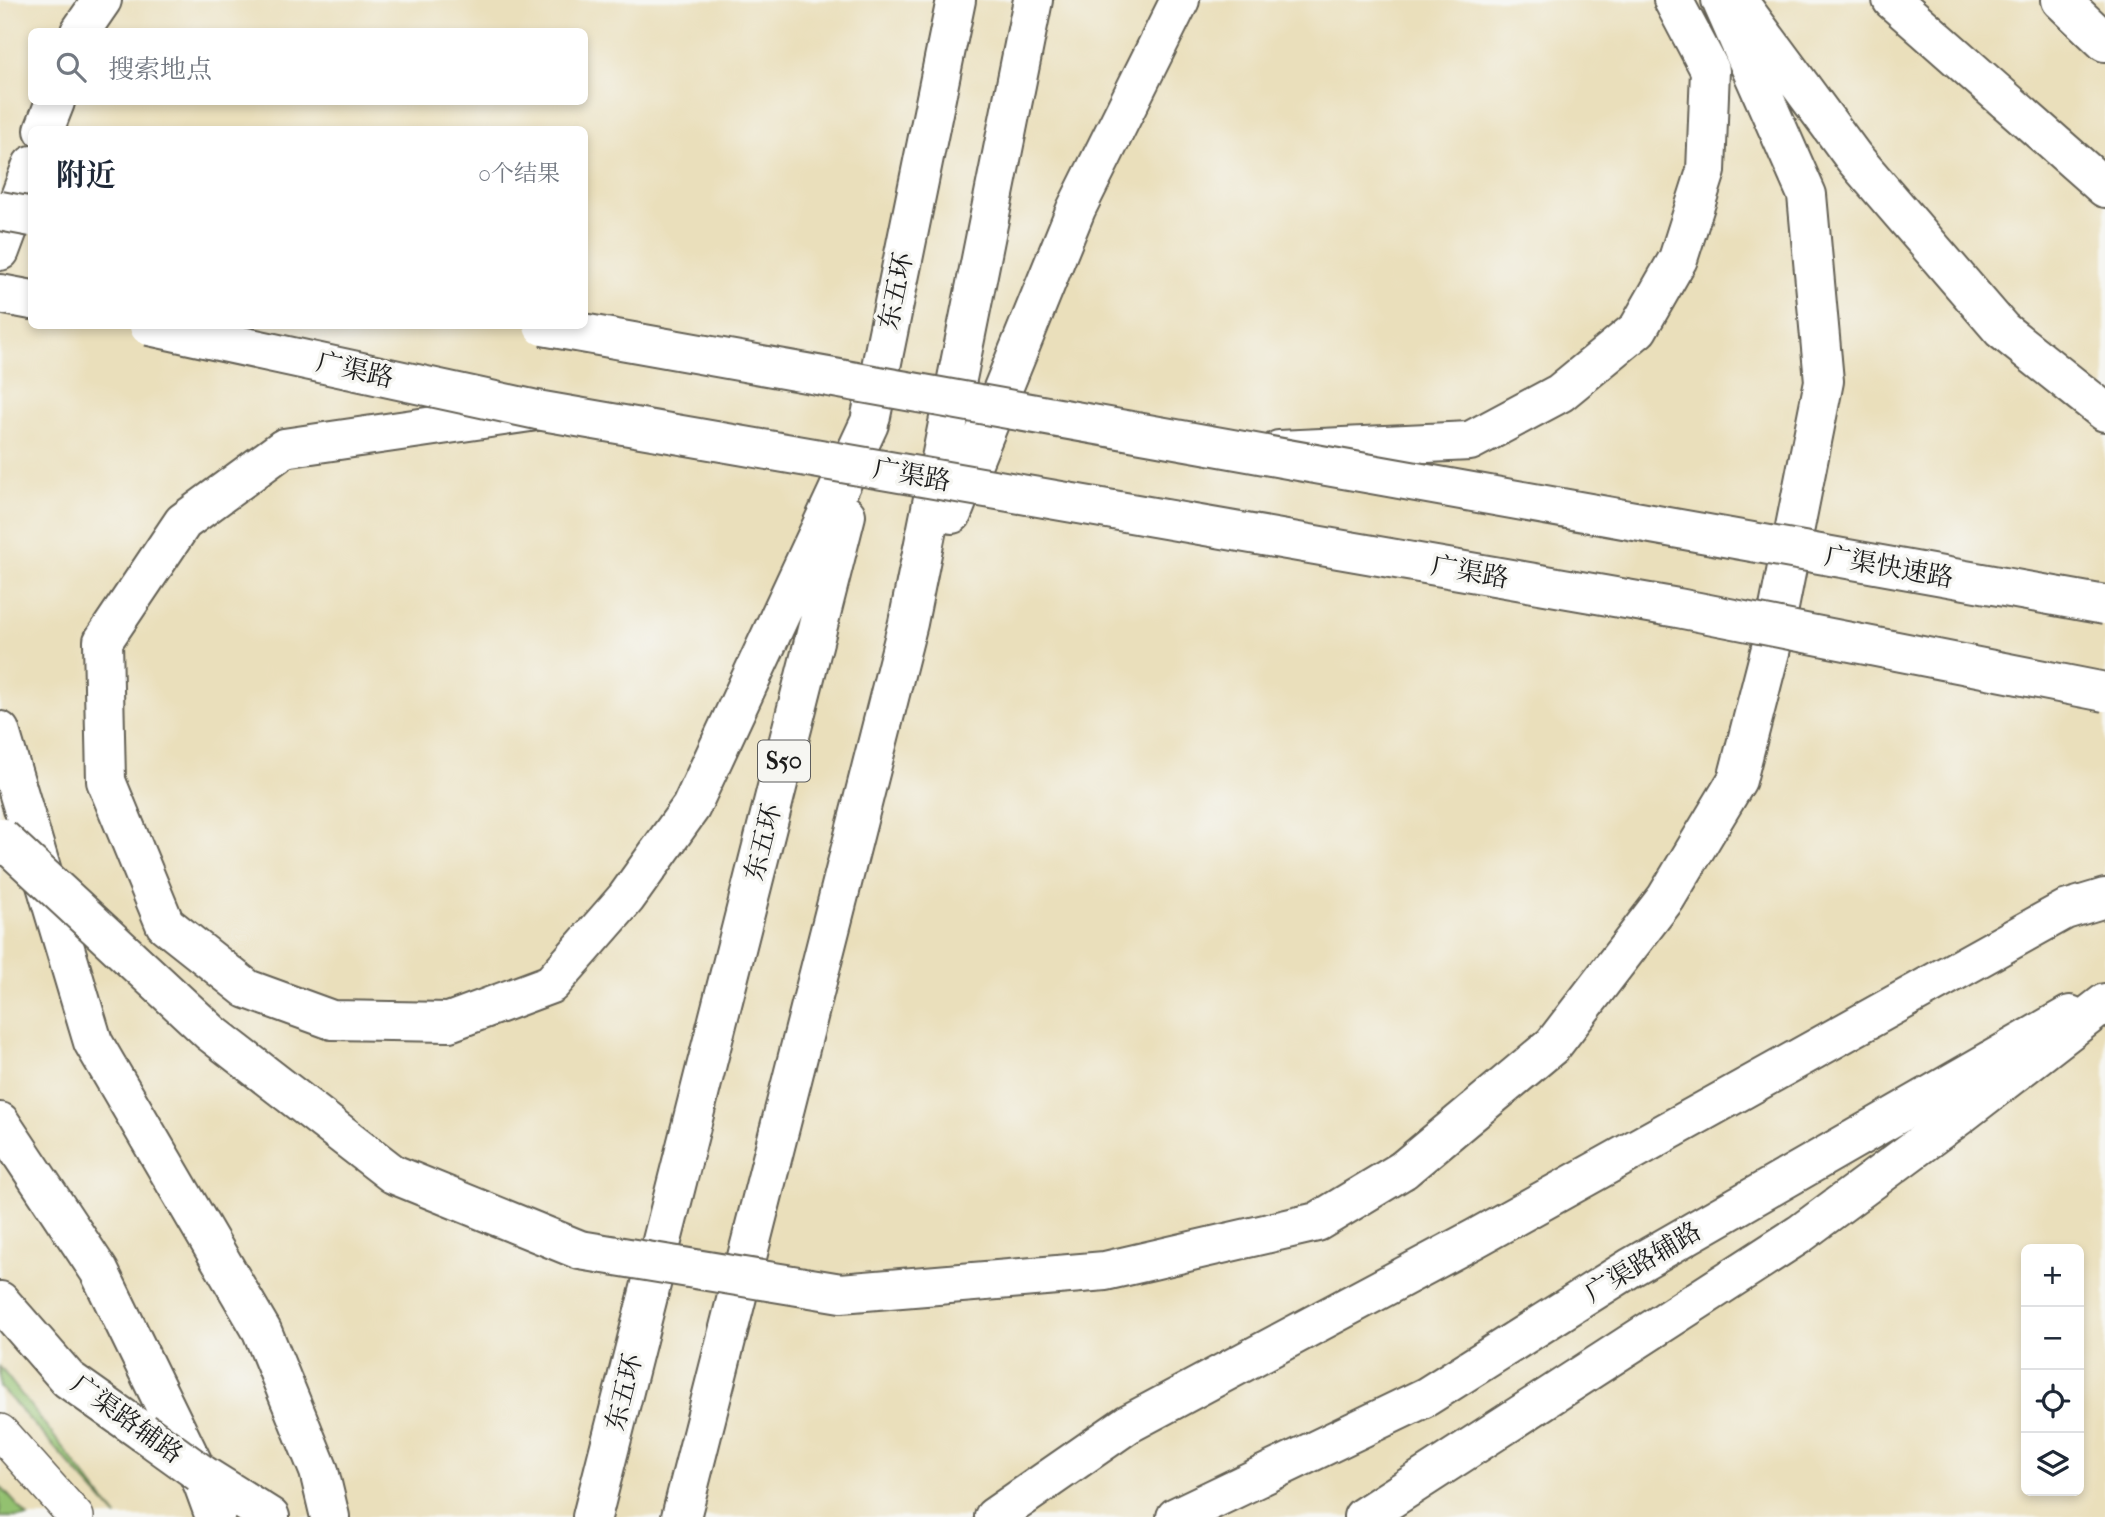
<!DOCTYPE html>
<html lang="zh">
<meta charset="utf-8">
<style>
body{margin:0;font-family:"IM FELL French Canon","Noto Serif SC",serif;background:#f6f6f7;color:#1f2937}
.controls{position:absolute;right:21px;bottom:21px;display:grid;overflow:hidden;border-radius:10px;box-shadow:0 4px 10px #0003}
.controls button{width:63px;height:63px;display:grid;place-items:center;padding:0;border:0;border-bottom:2px solid #e0e1e3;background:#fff;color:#1f2937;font:35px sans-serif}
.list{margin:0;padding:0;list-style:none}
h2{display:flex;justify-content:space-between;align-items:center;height:91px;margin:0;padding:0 28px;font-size:30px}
h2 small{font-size:23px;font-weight:400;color:#747a83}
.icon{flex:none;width:38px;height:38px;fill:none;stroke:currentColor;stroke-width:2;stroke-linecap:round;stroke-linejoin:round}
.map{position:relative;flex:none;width:2105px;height:1517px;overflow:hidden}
.search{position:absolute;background:#fff;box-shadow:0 4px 10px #0003;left:28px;top:28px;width:560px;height:77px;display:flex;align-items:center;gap:18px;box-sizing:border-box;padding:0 24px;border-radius:10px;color:#747a83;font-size:26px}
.panel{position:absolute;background:#fff;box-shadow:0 4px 10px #0003;left:28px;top:126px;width:560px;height:203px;border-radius:10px}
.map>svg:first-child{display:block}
.green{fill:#93c170;stroke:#586e46;stroke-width:2}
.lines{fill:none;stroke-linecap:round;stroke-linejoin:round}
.minor-casing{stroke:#646054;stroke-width:38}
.major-casing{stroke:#646054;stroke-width:42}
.highway-casing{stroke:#646054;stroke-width:42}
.minor{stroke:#fff;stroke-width:35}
.major{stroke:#fff;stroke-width:38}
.highway{stroke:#fff;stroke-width:38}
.major-bridge-casing{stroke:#646054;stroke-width:42;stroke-linecap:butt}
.highway-bridge-casing{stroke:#646054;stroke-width:42;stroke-linecap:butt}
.major-bridge{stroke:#fff;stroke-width:38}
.highway-bridge{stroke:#fff;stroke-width:38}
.labels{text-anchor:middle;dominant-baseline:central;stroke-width:7;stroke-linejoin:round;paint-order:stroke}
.shield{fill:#f6f6f2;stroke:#5d5d5c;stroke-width:2}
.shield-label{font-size:24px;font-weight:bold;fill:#1c1c1c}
.street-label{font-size:26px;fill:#1c1c1c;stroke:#f6f6f2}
</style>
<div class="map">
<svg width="2105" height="1517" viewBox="0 0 2105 1517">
<rect width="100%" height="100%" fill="#f6f6f2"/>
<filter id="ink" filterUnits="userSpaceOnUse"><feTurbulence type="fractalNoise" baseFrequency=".0143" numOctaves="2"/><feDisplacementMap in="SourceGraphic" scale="14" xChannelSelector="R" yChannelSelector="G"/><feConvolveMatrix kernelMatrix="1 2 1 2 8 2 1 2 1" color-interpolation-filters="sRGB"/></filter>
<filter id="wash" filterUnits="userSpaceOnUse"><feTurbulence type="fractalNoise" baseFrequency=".00686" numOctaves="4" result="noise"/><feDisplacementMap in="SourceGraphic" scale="28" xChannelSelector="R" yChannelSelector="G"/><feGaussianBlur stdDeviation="1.57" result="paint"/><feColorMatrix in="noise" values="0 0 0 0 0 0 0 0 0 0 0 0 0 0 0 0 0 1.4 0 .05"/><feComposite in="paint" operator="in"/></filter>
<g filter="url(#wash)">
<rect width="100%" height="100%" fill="#eadfbb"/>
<path class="green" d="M0,1367L117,1517L0,1387Z
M0,1486L28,1517H0Z"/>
</g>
<g filter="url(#ink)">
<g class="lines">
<defs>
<path id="minor" d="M0,1432L76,1517"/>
<path id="major" d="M2061,0L2105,42
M0,1301L68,1379L143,1432
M200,1473L270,1517
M1176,1517L1426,1397L1630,1268L2070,1015"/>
<path id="highway" d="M1892,0L2105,188
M1738,1L1854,158L2002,330L2105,412
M80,32L102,0
M44,130L55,102
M0,251L32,165
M0,294L32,300
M537,411L284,448L183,522L103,641L106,781L165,924L247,989L332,1020L449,1022L551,984L626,898L691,807L869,424
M871,416L956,0
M1279,450L1470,441L1560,393L1638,329L1678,259L1706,171L1710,70L1673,0
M952,514L1076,209L1180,0
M0,731L93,1042L262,1331L319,1471L330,1517
M0,1122L99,1271L203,1484L215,1517
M1403,1170L1553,1045L1666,898L1737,780L1771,648L1824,381L1807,195L1721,0
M592,1517L846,515
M681,1517L908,623L1033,0
M994,1517L1128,1424L1476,1238L2065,910L2105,898
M1363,1517L1800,1234L1959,1116L2105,1003"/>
</defs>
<use href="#minor" class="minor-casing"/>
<use href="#major" class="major-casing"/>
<use href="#highway" class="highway-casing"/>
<use href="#minor" class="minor"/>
<use href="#major" class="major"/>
<use href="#highway" class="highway"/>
<defs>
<path id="major-bridge" d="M143,1432L200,1473"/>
<path id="highway-bridge" d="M0,211L32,217
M149,326L537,410L1678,608L2105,692
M543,326L2105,605
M0,837L211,1033L393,1174L580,1250L841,1293L1105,1271L1317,1222L1403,1170"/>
</defs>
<use href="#major-bridge" class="major-bridge-casing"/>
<use href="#highway-bridge" class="highway-bridge-casing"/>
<use href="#major-bridge" class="major-bridge"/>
<use href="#highway-bridge" class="highway-bridge"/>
</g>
</g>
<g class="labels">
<rect class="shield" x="758" y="740.5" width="52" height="41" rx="5"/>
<g class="shield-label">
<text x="784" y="761">S50</text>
</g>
<g class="street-label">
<text transform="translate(896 291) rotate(-78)">东五环</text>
<text transform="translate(355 370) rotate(13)">广渠路</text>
<text transform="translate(912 475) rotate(10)">广渠路</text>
<text transform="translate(1889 567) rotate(10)">广渠快速路</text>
<text transform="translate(1470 572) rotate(10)">广渠路</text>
<text transform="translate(763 842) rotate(-76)">东五环</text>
<text transform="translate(1643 1262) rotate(-31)">广渠路辅路</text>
<text transform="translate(624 1392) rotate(-76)">东五环</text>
<text transform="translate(127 1419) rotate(36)">广渠路辅路</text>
</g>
</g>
</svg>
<div class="controls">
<button>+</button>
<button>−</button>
<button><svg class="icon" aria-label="locate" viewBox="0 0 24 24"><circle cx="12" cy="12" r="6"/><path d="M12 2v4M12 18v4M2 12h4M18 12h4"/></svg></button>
<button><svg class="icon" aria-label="layers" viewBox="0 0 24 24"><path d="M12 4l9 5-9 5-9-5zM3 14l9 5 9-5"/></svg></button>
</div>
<div class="search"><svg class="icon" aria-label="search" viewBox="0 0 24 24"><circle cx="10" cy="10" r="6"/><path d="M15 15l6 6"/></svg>搜索地点</div>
<section class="panel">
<h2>附近<small>0个结果</small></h2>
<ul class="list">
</ul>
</section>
</div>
